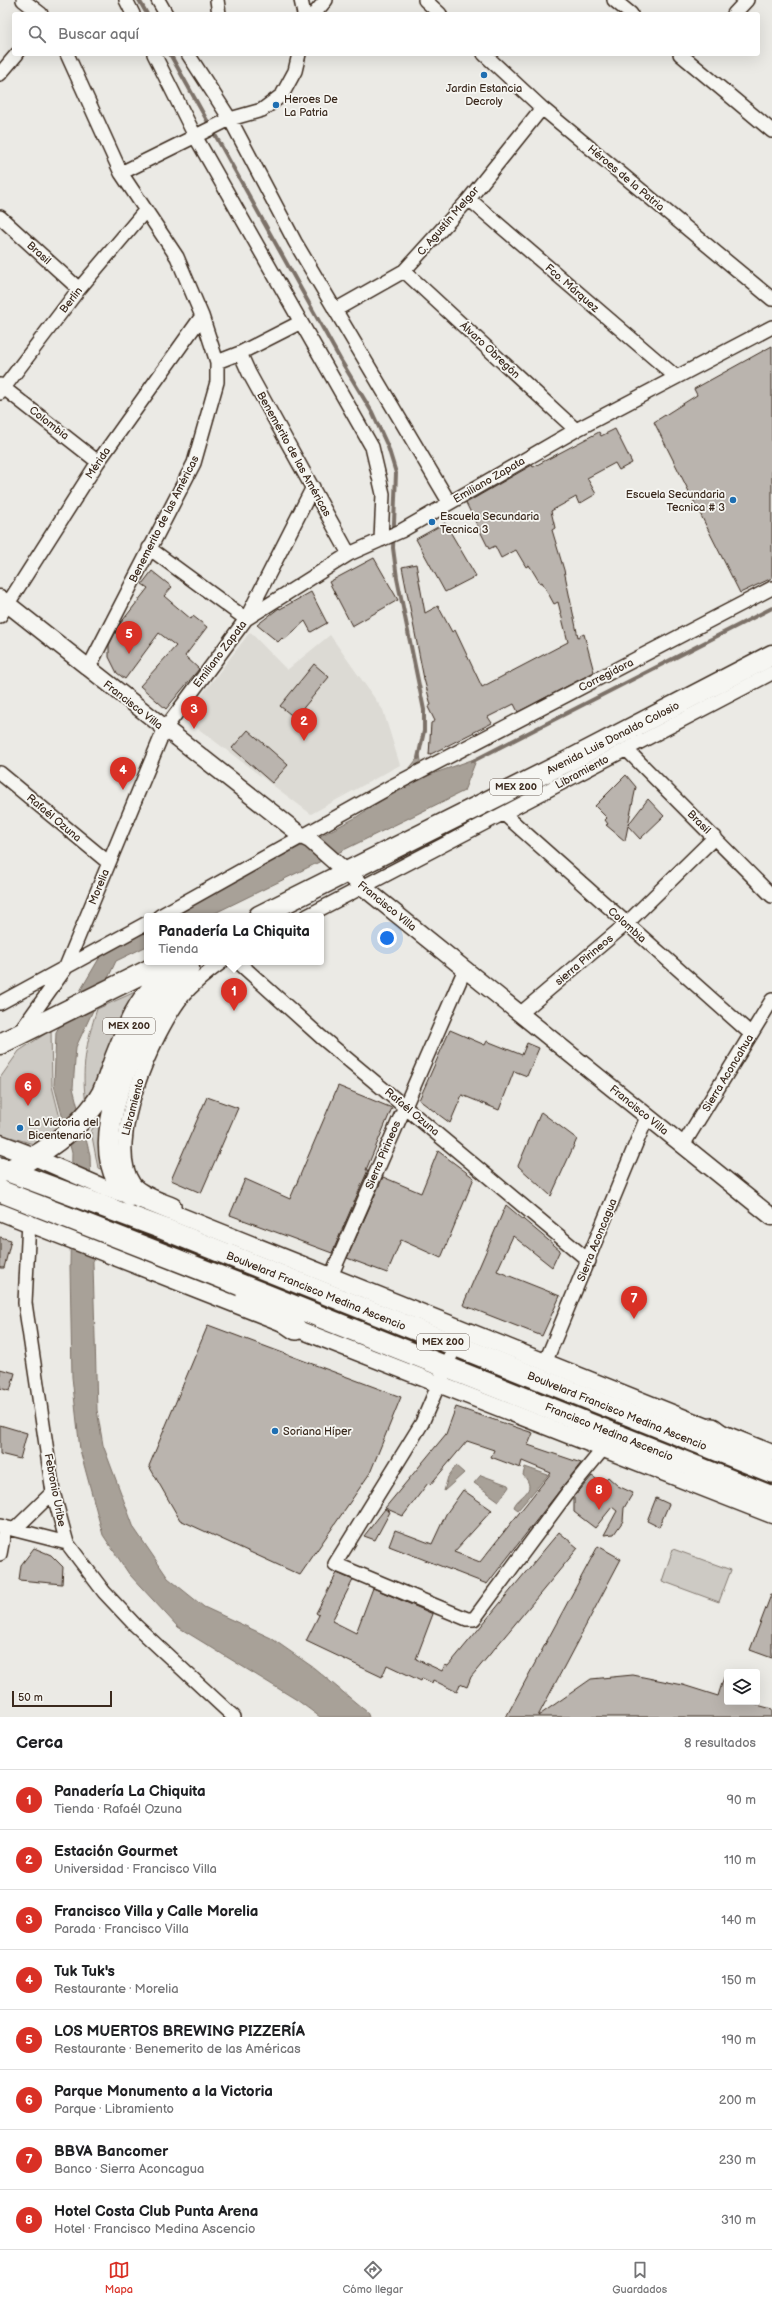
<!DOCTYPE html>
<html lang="es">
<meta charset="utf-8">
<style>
body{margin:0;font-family:"Balsamiq Sans",sans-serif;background:#f6f6f6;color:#202124}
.controls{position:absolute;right:12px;bottom:12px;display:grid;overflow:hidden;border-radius:4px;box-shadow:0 4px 16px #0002}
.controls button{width:36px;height:36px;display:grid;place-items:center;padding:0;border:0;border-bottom:1px solid #e0e0e0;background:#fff;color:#202124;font:20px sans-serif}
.scale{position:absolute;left:12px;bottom:10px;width:100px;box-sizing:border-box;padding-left:4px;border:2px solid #3b2a1e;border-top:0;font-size:11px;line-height:14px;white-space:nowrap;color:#3b2a1e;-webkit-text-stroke:3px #f6f6f2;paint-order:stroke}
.you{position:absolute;left:387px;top:938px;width:14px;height:14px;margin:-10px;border:3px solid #fff;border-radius:50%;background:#1a73e8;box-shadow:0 0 0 6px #1a73e833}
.badge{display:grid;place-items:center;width:26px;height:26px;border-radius:50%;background:#d93025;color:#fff;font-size:13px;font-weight:700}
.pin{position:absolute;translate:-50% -33px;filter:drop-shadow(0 1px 2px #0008)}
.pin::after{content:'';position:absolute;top:21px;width:14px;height:12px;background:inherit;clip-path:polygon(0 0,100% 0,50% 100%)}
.popup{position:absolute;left:144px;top:913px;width:180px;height:52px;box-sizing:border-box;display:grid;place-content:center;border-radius:4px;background:#fff;filter:drop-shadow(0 1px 3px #0005);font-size:13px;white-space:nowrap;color:#757577}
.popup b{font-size:15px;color:#202124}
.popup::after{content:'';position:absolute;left:50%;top:100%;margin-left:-8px;border:8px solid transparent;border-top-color:#fff}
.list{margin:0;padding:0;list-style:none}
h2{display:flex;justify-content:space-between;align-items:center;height:52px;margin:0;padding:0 16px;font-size:17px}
h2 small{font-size:13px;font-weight:400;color:#757577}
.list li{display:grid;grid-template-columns:26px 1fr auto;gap:12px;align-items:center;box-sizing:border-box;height:60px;padding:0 16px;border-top:1px solid #e0e0e0}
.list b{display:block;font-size:15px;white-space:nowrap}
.list p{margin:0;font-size:13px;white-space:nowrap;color:#757577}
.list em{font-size:13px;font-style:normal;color:#757577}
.icon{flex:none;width:22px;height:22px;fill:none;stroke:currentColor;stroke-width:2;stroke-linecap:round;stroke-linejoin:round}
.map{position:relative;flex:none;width:772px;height:1717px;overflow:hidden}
.search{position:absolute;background:#fff;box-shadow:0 4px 16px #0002;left:12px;right:12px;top:12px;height:44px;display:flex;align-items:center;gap:10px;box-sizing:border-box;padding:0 14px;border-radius:4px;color:#757577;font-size:15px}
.sheet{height:532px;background:#fff}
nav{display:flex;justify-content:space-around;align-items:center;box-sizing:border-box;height:56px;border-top:1px solid #e0e0e0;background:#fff;font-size:11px;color:#757577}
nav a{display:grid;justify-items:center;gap:2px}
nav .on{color:#d93025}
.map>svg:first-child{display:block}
.built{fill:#dcdad4}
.green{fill:#cdcac4;stroke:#847a71}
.water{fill:#a8a198;stroke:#7c7167}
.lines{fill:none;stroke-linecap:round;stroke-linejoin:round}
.stream{stroke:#7c7167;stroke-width:4}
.building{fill:#bab4ae;stroke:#3b2a1e}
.minor-casing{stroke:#3b2a1e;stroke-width:16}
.tertiary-casing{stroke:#3b2a1e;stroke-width:19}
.secondary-casing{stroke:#3b2a1e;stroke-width:21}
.primary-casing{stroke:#3b2a1e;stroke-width:23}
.trunk-casing{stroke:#3b2a1e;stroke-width:24}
.minor{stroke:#f6f6f2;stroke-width:13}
.tertiary{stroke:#f6f6f2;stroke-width:16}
.secondary{stroke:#f6f6f2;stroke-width:18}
.primary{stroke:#f6f6f2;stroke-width:20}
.trunk{stroke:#f6f6f2;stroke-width:21}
.poi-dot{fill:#1f6fb2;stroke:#f6f6f2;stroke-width:1.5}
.labels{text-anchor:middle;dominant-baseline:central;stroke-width:3.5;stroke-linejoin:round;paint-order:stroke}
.shield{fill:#f6f6f2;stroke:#73675e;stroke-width:1}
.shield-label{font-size:10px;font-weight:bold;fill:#3b2a1e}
.poi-label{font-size:11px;fill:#3b2a1e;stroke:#f6f6f2;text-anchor:start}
.street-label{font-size:11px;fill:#3b2a1e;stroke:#f6f6f2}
</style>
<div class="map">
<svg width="772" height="1717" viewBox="0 0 772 1717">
<rect width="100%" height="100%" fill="#ebeae5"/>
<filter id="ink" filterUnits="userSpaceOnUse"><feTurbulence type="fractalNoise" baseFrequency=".025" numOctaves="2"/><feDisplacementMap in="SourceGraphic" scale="8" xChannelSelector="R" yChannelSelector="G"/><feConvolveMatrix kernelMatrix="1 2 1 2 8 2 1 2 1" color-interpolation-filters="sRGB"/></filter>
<g filter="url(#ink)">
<path class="built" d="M250,632L287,670L330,635L383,710L400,765L311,814L184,718Z"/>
<path class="green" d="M144,988L106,1072L86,1104C81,1069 86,1043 97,1009Z
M51,1030L52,1086L62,1126L37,1145L0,1134V1078L19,1051Z
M110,1104L108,1172L98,1168L91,1131Z
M673,1549L731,1570L719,1602L662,1581Z"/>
<path class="water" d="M420,755L424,777L477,758L464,791L209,916H167L355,818L388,796Z
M147,927V946L116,961L76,1047L73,1088L90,1155L97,1410L103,1445L134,1528L168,1578L204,1607L271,1638L314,1668L367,1712L369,1717H320L297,1700L178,1627L129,1574L103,1535L80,1450L72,1377L70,1266L72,1153L54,1085L56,1032L107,945Z
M456,1466L464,1473L444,1491L448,1477Z
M525,1467L548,1475L518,1510L514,1507C518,1495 539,1492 523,1475Z
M481,1475L508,1485L509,1487L499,1501L474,1483Z"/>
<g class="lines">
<path class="stream" d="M139,0L147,14
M170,54L340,359L372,412L388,447L396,473L393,548L397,578L424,710V731L418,758
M473,761L772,608"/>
</g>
<path class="building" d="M772,346V578L740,593L654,422L697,395L694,389Z
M615,429L632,463L619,470L615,463L587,478L596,494L579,504L576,497L551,511L555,528L552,530L564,570L578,637L584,634L594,672L518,712L514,704L488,717L492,723L429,755L431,723L435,721L428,707L431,705L424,679L402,567L416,564L425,613L438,606L452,632L455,630L482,687L568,642L558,602L554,604L542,582L540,583L529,565L526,567L516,550L501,558L495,546L489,549L466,503L532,465L533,467L599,432L601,436Z
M445,523L476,576L445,592L416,539Z
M374,558L398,600L352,626L329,582Z
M152,571L172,587L164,596L191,619L193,616L207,627L185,656L199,669L166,709L140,686L176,646L159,633L125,679L117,673L109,657V645L120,624L148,588L142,584Z
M311,592L327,623L311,632L305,621L284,640L282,638L278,642L257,625L279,608L280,609Z
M314,664L329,677L295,718L280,706Z
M248,730L288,765L272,783L232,748Z
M626,775L636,787L628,825L648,799L664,816L640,839L628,826L625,841L606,825L608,824L605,820L607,818L595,806Z
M450,1030L485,1045L487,1041L522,1055L527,1043L539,1048L527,1076L514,1071L499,1110L462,1095L450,1123L419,1100Z
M338,1086L392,1108L366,1170H368L332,1253L230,1215L245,1179L290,1199Z
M207,1097L238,1108L201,1193L171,1180Z
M541,1112L577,1139L551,1196L518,1166Z
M438,1151L474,1178L441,1258L401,1240L387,1273L347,1258L383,1177L421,1193Z
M506,1205L560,1250L552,1267L513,1236L497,1271L560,1296L542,1336L463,1305Z
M0,1237L11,1240L4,1268H0Z
M208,1325L401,1397L370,1473L300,1575L180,1520L149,1466Z
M0,1369L15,1373L10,1391L0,1388Z
M456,1407L533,1433L528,1445L581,1463L487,1584L389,1546L395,1530L432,1544L446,1514L463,1490L492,1510L454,1552L480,1562L551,1473L522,1461L520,1468L491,1457L494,1450L467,1441L430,1485L428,1483L403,1516L385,1508L446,1434Z
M0,1425L27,1433L20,1459L0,1454Z
M592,1476L602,1483L608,1477L618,1486L633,1493L624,1508L623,1521L614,1534L604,1535L617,1511L612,1507L595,1528L574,1512V1497Z
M656,1498L669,1504L659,1527L647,1521Z
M385,1509L390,1512L375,1540L364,1536Z
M559,1532L578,1548L471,1677L467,1687L460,1684L457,1692L433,1680L432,1683L422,1678L421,1681L387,1665L382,1677L306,1641L319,1615L316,1613L337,1573L353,1580L332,1621L356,1633L373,1588L433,1614L416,1659L442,1671L445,1665L448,1666Z
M598,1546L621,1559L538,1716L591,1679L633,1675L683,1685L718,1696L724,1677H727V1702H746L772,1709V1717H506Z
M34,1548L51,1555L63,1567L62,1584L19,1580L21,1565Z
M771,1595H772V1658L750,1650Z"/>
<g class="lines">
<defs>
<path id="minor" d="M23,0L41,14
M126,0L133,14
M158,0L166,14
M217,0L219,14
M301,0L304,14
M425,0L440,14
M614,0L631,14
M314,14L326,0
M734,14L747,0
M67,54L121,173L177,257L202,316L217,362V382L194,463L88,669
M154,54L195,136L372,447L383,494L381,540
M188,54L230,119L295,242L449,502
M484,54L542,108L772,299
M680,54L772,131
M0,74L17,54
M121,173L230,119L262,110L282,95L295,71L299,54
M469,199L675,376
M0,217L79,289
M404,271L576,430
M335,310L404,271L469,199L542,108
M240,353L249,373L349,554
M217,362L240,353L301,322
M0,385L98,462
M0,393L79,289L145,211
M149,548L246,619L313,487
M0,616L98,462L202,316
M626,749L772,896
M0,773L109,863
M504,814L751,1034
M160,916L392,786L772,588
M307,916L772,673
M238,962L321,1037L589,1261
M0,1003L147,923
M521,1013L626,924L715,837
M20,1032L65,969L164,730L246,619L349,554L401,531L576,430L772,327
M683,1145L772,1000
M174,1205C163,1200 142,1194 134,1184C104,1143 155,1031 183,996C194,983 208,972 222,962
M29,1221L25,1303L53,1492L67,1543L104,1592L135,1625L234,1717
M331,1276L465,969
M458,1339L422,1423L335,1564L467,1619H474L571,1488L603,1449
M545,1363L647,1117
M0,1526L67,1543
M15,1529L53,1492
M0,1554L5,1527"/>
<path id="tertiary" d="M0,598L302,836L310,840L363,887L772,1217
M34,1157L105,1188L131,1196L772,1453
M0,1212L772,1515"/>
<path id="secondary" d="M0,1144L34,1157"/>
<path id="primary" d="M259,916L572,759L772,655
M0,1044L165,962
M0,1173C35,1161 84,1126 102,1093C108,1081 111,1067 117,1053C126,1031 137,1001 156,985C166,976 177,970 188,962
M131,1196C126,1191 120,1185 117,1180C92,1134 131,1052 155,1012C165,997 178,983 189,968"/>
<path id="trunk" d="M0,1168L164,1229L772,1472
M0,1191L213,1274L772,1497
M247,1296L296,1329
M712,1429L747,1455"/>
</defs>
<use href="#minor" class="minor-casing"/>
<use href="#tertiary" class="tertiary-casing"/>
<use href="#secondary" class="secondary-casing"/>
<use href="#primary" class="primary-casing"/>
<use href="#trunk" class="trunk-casing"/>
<use href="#minor" class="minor"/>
<use href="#tertiary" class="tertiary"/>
<use href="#secondary" class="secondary"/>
<use href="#primary" class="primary"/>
<use href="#trunk" class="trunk"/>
</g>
</g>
<g class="poi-dot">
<circle cx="484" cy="75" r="4"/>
<circle cx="276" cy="105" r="4"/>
<circle cx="733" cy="500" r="4"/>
<circle cx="432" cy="522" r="4"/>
<circle cx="20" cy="1128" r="4"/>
<circle cx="275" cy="1431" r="4"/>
</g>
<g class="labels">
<g class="shield">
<rect x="490" y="779" width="52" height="16" rx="3"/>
<rect x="103" y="1018" width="52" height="16" rx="3"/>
<rect x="417" y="1334" width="52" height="16" rx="3"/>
</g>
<g class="shield-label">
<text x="516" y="787">MEX 200</text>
<text x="129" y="1026">MEX 200</text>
<text x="443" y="1342">MEX 200</text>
</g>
<g class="poi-label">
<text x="484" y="88" text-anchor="middle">Jardin Estancia<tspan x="484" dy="13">Decroly</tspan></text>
<text x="284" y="99">Heroes De<tspan x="284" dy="13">La Patria</tspan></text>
<text x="725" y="494" text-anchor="end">Escuela Secundaria<tspan x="725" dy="13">Tecnica # 3</tspan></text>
<text x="440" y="516">Escuela Secundaria<tspan x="440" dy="13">Tecnica 3</tspan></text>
<text x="28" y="1122">La Victoria del<tspan x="28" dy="13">Bicentenario</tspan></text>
<text x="283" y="1431">Soriana Híper</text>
</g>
<g class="street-label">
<text transform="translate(626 178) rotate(40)">Héroes de la Patria</text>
<text transform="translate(448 221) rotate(-49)">C. Agustín Melgar</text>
<text transform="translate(39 253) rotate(42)">Brasil</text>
<text transform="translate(572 288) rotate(41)">Fco. Márquez</text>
<text transform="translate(71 300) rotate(-52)">Berlin</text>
<text transform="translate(490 350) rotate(43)">Álvaro Obregón</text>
<text transform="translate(49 423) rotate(38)">Colombia</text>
<text transform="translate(294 454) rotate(61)">Benemérito de las Américas</text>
<text transform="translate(98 463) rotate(-56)">Mérida</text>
<text transform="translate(489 480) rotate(-30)">Emiliano Zapata</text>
<text transform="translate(164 519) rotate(-63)">Benemerito de las Américas</text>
<text transform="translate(220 654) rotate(-53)">Emiliano Zapata</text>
<text transform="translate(606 675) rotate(-27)">Corregidora</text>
<text transform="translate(133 705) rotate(38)">Francisco Villa</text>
<text transform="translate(613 738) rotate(-27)">Avenida Luis Donaldo Colosio</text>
<text transform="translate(582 772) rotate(-28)">Libramiento</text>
<text transform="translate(54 818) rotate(40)">Rafaél Ozuna</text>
<text transform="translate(699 822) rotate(45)">Brasil</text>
<text transform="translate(99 887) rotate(-68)">Morelia</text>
<text transform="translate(387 906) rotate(39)">Francisco Villa</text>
<text transform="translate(627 925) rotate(42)">Colombia</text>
<text transform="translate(584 960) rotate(-40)">sierra Pirineos</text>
<text transform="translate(728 1073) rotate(-59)">Sierra Aconcahua</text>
<text transform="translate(133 1107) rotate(-75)">Libramiento</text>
<text transform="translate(639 1110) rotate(39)">Francisco Villa</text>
<text transform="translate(412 1112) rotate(40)">Rafaél Ozuna</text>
<text transform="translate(383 1155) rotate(-67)">Sierra Pirineos</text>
<text transform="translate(597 1240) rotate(-68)">Sierra Aconcagua</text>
<text transform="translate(316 1291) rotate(22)">Boulvelard Francisco Medina Ascencio</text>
<text transform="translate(617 1411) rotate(22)">Boulvelard Francisco Medina Ascencio</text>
<text transform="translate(609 1432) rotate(22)">Francisco Medina Ascencio</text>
<text transform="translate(55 1490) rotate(79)">Febronio Uribe</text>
</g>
</g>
</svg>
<div class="controls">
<button><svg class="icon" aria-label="layers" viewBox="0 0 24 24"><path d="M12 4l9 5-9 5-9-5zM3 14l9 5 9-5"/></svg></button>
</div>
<div class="scale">50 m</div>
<div class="you"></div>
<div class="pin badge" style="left:234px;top:1011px">1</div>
<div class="popup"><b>Panadería La Chiquita</b>Tienda</div>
<div class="pin badge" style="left:304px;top:741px">2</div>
<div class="pin badge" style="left:194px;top:729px">3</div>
<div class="pin badge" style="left:123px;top:790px">4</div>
<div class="pin badge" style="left:129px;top:654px">5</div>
<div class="pin badge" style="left:28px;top:1106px">6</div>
<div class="pin badge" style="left:634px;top:1319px">7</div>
<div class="pin badge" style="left:599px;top:1510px">8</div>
<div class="search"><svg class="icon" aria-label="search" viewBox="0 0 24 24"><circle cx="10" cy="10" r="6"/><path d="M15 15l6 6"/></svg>Buscar aquí</div>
</div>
<section class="sheet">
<h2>Cerca<small>8 resultados</small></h2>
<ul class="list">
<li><span class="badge">1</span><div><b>Panadería La Chiquita</b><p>Tienda · Rafaél Ozuna</p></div><em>90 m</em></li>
<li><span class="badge">2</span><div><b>Estación Gourmet</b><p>Universidad · Francisco Villa</p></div><em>110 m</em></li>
<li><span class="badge">3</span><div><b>Francisco Villa y Calle Morelia</b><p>Parada · Francisco Villa</p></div><em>140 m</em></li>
<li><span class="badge">4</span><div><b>Tuk Tuk's</b><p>Restaurante · Morelia</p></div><em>150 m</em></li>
<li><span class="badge">5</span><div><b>LOS MUERTOS BREWING PIZZERÍA</b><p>Restaurante · Benemerito de las Américas</p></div><em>190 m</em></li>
<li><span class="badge">6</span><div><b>Parque Monumento a la Victoria</b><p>Parque · Libramiento</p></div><em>200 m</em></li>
<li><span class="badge">7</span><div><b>BBVA Bancomer</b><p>Banco · Sierra Aconcagua</p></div><em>230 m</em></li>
<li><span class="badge">8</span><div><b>Hotel Costa Club Punta Arena</b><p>Hotel · Francisco Medina Ascencio</p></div><em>310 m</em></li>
</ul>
</section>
<nav>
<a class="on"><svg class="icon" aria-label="map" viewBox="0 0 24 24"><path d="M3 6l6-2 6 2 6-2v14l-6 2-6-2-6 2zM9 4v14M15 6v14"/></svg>Mapa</a>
<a><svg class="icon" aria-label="directions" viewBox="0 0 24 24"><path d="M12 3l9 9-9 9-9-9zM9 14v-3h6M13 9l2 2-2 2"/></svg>Cómo llegar</a>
<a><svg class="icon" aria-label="saved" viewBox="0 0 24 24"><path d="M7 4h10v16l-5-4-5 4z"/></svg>Guardados</a>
</nav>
